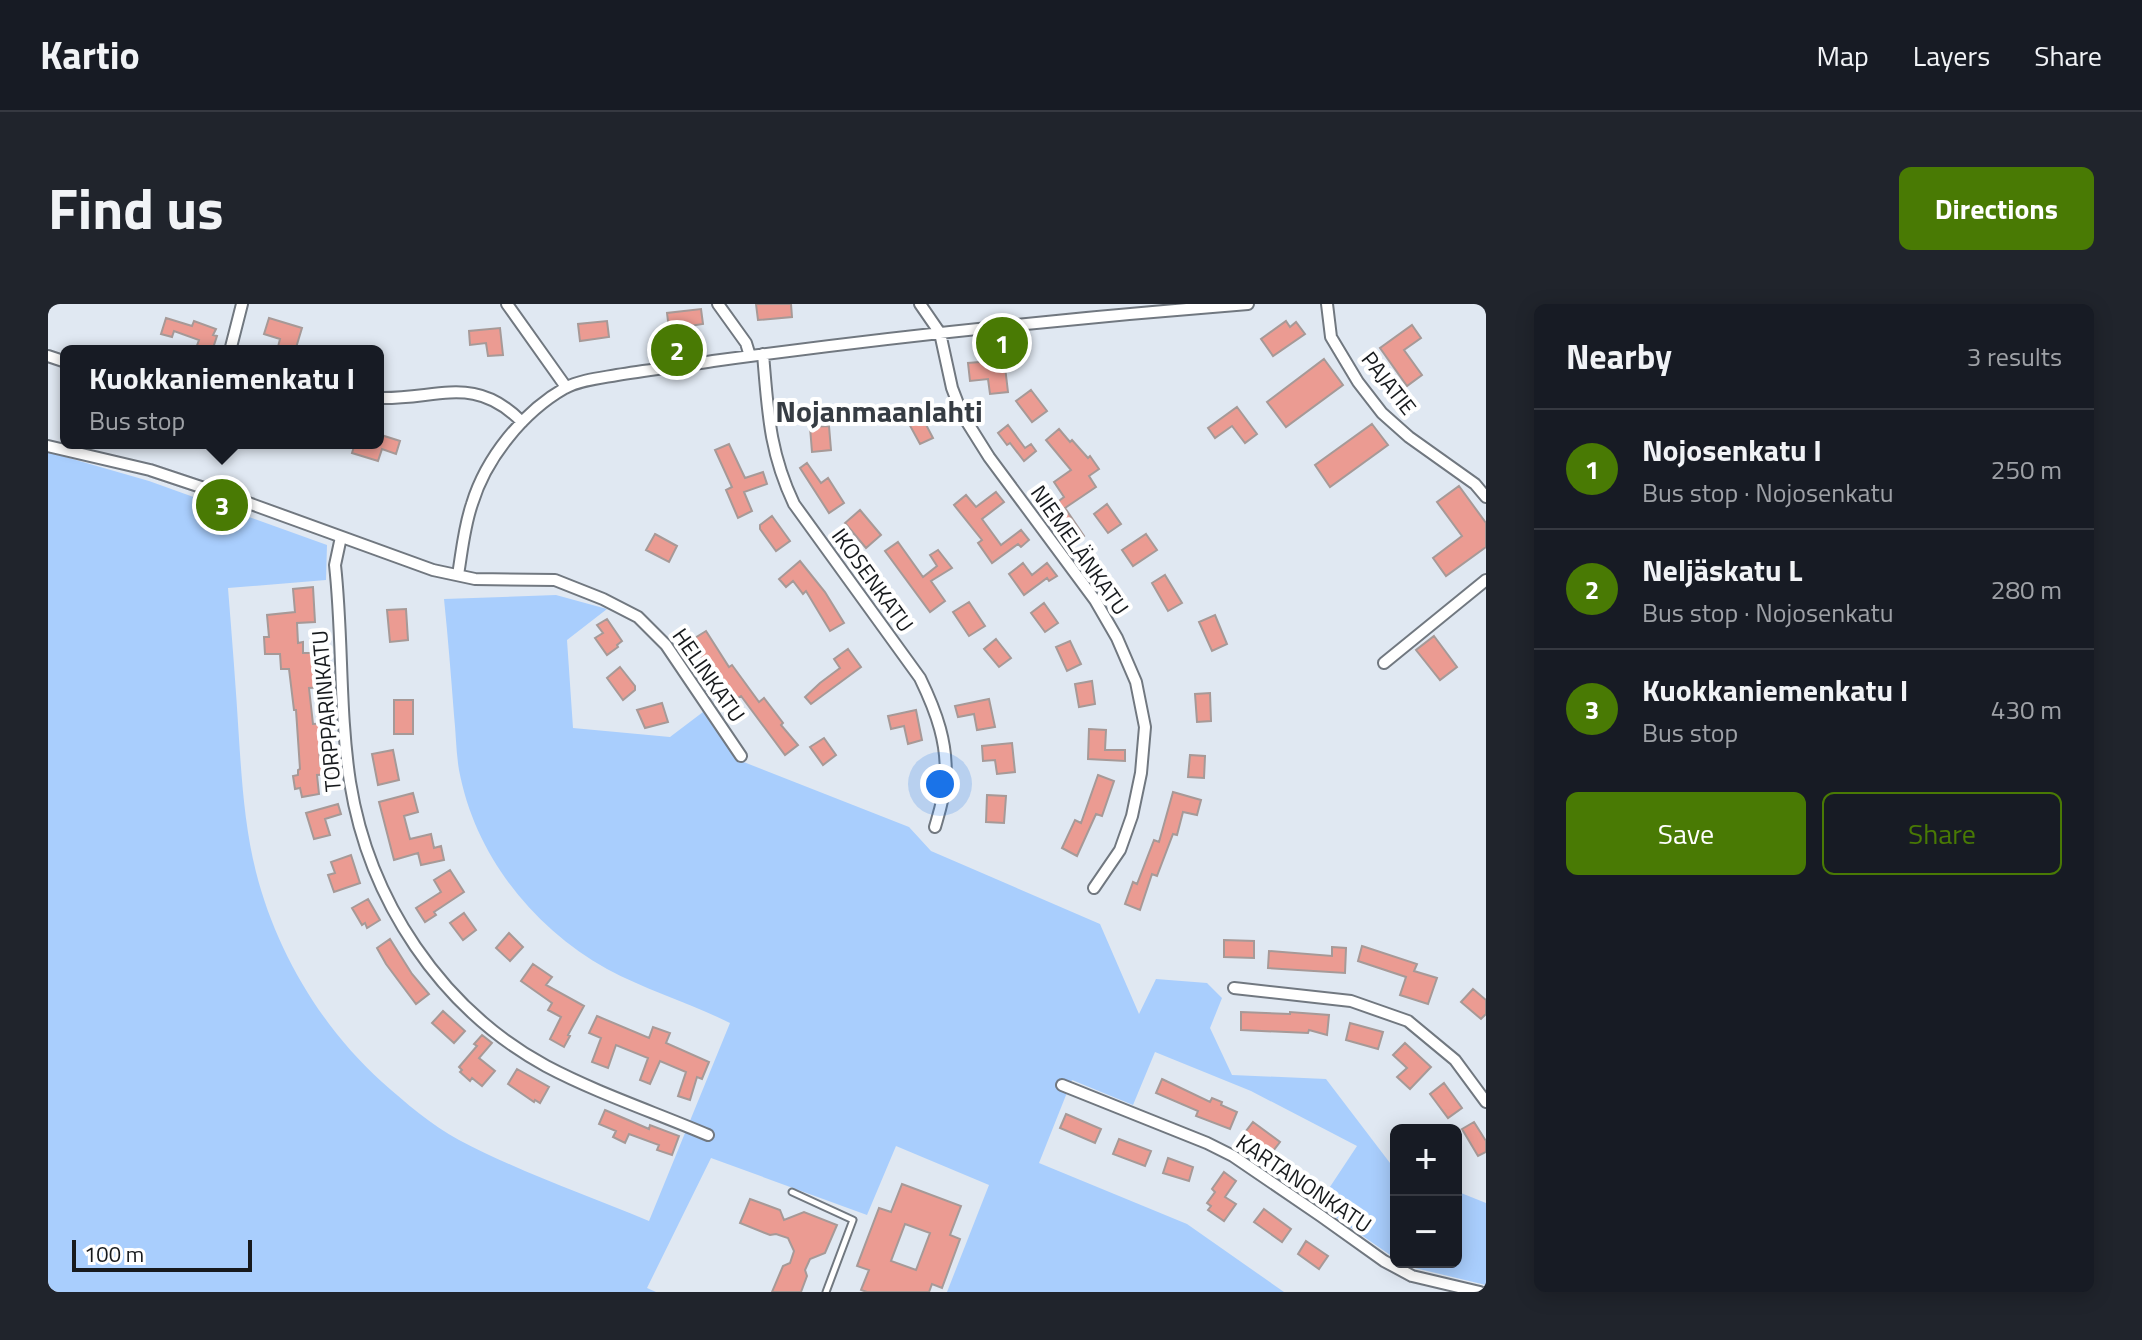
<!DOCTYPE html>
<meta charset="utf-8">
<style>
body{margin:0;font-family:"Titillium Web",sans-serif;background:#20242c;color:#f1f3f6}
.controls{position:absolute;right:24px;bottom:24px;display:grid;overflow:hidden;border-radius:12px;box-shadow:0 4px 20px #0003}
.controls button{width:72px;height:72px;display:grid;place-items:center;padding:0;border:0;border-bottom:2px solid #363941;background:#171b24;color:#f1f3f6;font:40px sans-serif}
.scale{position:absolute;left:24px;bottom:20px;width:180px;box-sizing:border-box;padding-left:8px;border:4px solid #171a1d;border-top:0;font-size:22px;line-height:28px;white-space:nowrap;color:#171a1d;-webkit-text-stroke:6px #fff;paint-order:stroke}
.you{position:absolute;left:892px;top:480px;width:28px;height:28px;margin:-20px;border:6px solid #fff;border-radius:50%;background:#1a73e8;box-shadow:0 0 0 12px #1a73e833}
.badge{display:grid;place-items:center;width:52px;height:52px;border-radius:50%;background:#497a04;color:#fff;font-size:26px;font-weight:700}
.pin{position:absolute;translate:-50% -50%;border:4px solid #fff;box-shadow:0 2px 8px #0006}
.popup{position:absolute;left:12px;top:41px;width:324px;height:104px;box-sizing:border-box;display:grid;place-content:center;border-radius:12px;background:#171b24;filter:drop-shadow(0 2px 6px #0005);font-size:26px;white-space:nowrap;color:#9ea1a6}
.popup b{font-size:30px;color:#f1f3f6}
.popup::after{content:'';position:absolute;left:50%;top:100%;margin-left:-16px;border:16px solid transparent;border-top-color:#171b24}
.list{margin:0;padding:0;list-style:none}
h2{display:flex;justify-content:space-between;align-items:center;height:104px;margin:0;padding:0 32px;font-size:34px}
h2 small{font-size:26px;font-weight:400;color:#9ea1a6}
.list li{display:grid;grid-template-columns:52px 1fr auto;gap:24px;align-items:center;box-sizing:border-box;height:120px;padding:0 32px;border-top:2px solid #363941}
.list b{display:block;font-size:30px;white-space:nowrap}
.list p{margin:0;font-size:26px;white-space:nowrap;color:#9ea1a6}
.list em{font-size:26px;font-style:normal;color:#9ea1a6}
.actions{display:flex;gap:16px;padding:24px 32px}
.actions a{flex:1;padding:18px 0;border:2px solid #497a04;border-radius:12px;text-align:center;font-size:28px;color:#497a04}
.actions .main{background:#497a04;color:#fff}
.map{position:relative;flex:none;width:1438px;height:988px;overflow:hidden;border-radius:12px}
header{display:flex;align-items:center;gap:48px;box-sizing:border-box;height:112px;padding:0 40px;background:#171b24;border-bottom:2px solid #363941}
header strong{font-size:38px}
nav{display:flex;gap:44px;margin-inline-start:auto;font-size:28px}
.intro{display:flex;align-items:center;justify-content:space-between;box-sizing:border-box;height:192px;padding:0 48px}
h1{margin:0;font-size:56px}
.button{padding:20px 36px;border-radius:12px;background:#497a04;color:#fff;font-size:28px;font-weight:700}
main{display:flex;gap:48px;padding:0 48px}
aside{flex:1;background:#171b24;border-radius:12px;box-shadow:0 4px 20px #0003}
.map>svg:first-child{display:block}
.green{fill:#a9cefd}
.building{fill:#eb9b92;stroke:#a69997;stroke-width:2;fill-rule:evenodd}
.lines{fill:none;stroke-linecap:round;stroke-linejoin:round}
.service-casing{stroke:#717880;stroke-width:9}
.minor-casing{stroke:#717880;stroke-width:14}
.service{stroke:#fff;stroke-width:5}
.minor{stroke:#fff;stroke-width:10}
.labels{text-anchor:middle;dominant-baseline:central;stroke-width:8;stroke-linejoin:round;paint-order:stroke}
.street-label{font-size:22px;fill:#171a1d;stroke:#fff}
.district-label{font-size:30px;font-weight:bold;fill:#363c43;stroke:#fff}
</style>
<header>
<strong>Kartio</strong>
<nav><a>Map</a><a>Layers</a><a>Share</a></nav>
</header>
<div class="intro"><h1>Find us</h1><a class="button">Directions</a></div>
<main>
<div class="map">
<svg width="1438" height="988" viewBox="0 0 1438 988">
<rect width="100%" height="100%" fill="#e0e8f2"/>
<path class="green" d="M0,148L101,177L279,241L278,276L180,284C184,334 188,385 191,435C194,480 197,524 208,568C228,647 273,723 334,778C358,799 383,821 411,836C472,868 538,891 601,917L682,719C642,699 598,686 559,665C484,623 427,551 411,466C408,448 408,429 406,411C403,372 400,334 396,295L508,291L559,305L519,336L525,424L622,433L655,408L688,455L861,523L883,547L1052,620L1091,710L1108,675L1159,679L1174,694L1162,724L1184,771L1278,775L1342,859L1348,862V955L1270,901L1309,842L1203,787L1107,748L1085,801L1024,776L991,859L1139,920L1236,988H899L941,881L848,842L819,911L663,854L599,984L608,988H0Z
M1408,887L1438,899V981L1367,964L1353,958H1408Z"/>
<path class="building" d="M708,0H743L744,13L710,16Z
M653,5L655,20L621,25L619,9Z
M118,14L144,22L146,17L168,25L165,31L169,32L164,47H147L151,36L126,27L124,33L113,30Z
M221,14L254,24L247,47H229L232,35L216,30Z
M559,17L561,33L532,37L530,20Z
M1238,17L1242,23L1248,18L1257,30L1225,52L1213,35Z
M1364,21L1373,34L1356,46L1374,71L1359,82L1332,44Z
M452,24L455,51L440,52L438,39L422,41L421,27Z
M1276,55L1295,81L1238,123L1219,98Z
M944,57L945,65L957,63L960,88L942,90L940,75L922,77L920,59Z
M983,86L999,107L984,118L968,97Z
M1189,103L1209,130L1197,139L1184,122L1167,134L1160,124Z
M873,111L885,134L872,140L860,118Z
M1324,120L1340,141L1282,183L1267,161Z
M960,121L977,144L983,140L988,147L976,157L962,139L959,141L950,129Z
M781,122L783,146L764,148L762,123Z
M1011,125L1022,138L1024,136L1040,154L1042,152L1051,165L1041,172L1048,183L1017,204L1036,232L1028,237L1003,203L1016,193L1006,178L1023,166L998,136Z
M330,130L352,137L348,150L334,145L330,157L304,149L307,139H330Z
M681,140L697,174L715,168L719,180L696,188L704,207L690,214L678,186L684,183L667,146Z
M759,159L773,179L780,174L796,199L781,209L752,164Z
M1411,182L1438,219V243L1398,272L1385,254L1414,232L1389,198Z
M948,188L956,198L934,215L953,241L973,226L981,236L973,243L970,240L944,259L930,239L934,236L906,201L918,191L928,203Z
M1059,200L1073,220L1060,229L1046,210Z
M812,206L833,231L818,244L797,219Z
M724,212L742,237L728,247L712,225V221Z
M607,230L629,242L621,258L598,246Z
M1098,230L1109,246L1085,262L1074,246Z
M850,238L875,273L889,262L882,251L890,246L904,264L883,277L897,297L882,308L837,247Z
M752,257L777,288L796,319L782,327L758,287L755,290L745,277L738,283L731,275Z
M975,259L984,271L999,259L1009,272L1001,277L999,274L976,291L961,270Z
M1117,271L1134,299L1120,307L1104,279Z
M265,283L267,318L249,319L250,339L255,338V349H276L279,383L261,384L265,420L280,419L281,434L271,435L272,461L285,460V470L269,471L271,490L254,493L252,484L247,485L245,472L250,471V466L252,465L248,406H246L241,365H233L232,350H217L216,333H221L219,311L247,308L245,285Z
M921,298L937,322L921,332L905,308Z
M996,299L1010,319L997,328L983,309Z
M358,305L360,336L342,338L339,306Z
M1167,311L1179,340L1164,347L1151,318Z
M559,315L574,337L569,341L570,343L559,351L547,334L555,329L549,321Z
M658,327L681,363L684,361L711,398L716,394L735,419L733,421L750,441L737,451L693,392L685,397L642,337Z
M1386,332L1409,363L1392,376L1368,346Z
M948,335L963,354L951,363L936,345Z
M1022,337L1033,360L1019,367L1008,343Z
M800,345L813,363L763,400L757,393L772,379L792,364L786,355Z
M572,363L587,382V386L575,396L559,374Z
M1044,377L1047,400L1031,403L1027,380Z
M1162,389L1163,417L1149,418L1147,390Z
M941,395L947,423L929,426L926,410L910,413L907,402Z
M346,396H365V430H346Z
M614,399L620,418L597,424L589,406Z
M868,406L874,436L860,440L856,422L843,425L840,412Z
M1041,425L1058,426L1057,446H1077V457L1040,455Z
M776,434L788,451L775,461L762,443Z
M964,439L967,468L949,470L947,456L935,457L934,442Z
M345,446L351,476L330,481L324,450Z
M1142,451L1157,452L1156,474L1140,473Z
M1050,471L1066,477L1054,512L1048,510L1029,552L1014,544L1027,516L1033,519Z
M1125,488L1153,496L1149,511L1135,508L1129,531L1125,530L1109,572L1104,570L1092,606L1077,600L1085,578L1089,580L1106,536L1111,538Z
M365,489L370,508L356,512L362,535L383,530L386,544L393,542L396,556L373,561L370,549L346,556L331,498Z
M939,491L958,492L956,519L938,518Z
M290,500L293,510L277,515L282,531L266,535L258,509Z
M303,551L312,579L286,588L280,571L287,569L283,558Z
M402,566L416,588L386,608L388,611L377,618L368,604L393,588L386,576Z
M320,595L332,616L319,624L317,619L314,621L304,604Z
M416,609L428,626L415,636L402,619Z
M461,629L475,643L462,657L448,644Z
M342,635L364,670L381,690L368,700L338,660L329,644Z
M1176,636L1206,637V654L1176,653Z
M1314,642L1369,660L1366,667L1389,674L1380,700L1352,691L1358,673L1310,657Z
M1284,643L1298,644L1297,669L1220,664L1221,647L1284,652Z
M485,660L504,673L498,681L536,702L520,731L522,732L516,743L502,735L513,713L500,706L504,699L473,677Z
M1425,685L1438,696V710L1433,715L1413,698Z
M395,707L417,727L406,739L384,719Z
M1193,708L1242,710V708L1281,711L1279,731L1261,726L1260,729L1193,726Z
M549,712L601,734L605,723L622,729L618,739L661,758L654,775L649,773L642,796L630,792L638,768L612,757L602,780L592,776L600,754L568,741L560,764L544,758L553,734L541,729Z
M1302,719L1335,728L1330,745L1298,736Z
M434,731L444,739L431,754L447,767L434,782L424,774L422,777L412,768L414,766L411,763L429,742L426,740Z
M1357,739L1383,763L1362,785L1349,773L1359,764L1345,751Z
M469,765L501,783L492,799L487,796L486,798L460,780Z
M1114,775L1162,798L1164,794L1174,798L1173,801L1189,808L1182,825L1148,812L1150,807L1108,789Z
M1396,779L1414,804L1400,814L1382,790Z
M557,806L601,825L602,821L631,832L624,851L609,846L611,841L581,830L577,839L565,833L568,827L551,820Z
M1018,810L1053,825L1047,839L1012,824Z
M1205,818L1232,838L1222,851L1195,831Z
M1426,818L1438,837V848L1430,852L1414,825Z
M1071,835L1103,847L1097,862L1065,850Z
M1120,854L1145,863L1141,877L1115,869Z
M1176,868L1188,877L1177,893L1188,900L1176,917L1160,906L1163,902L1159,899L1167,888L1164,885Z
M854,880L913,902L902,931L912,935L894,984L884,980L881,988H819L813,986L821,966L809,962L831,904L843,908ZM857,920L882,929L868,966L843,957Z
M702,895L732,906L736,916L756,908L789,921L777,949L762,955L757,966L759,972L753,988H724L735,962L742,959L746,947L740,934L728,930L722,931L692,919Z
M1216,905L1243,925L1234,938L1206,918Z
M1258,937L1280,952L1271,965L1250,950Z"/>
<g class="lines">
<defs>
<path id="service" d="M744,888L805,916L778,988"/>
<path id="minor" d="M459,0L518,83
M670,0L698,39L702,52
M872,0L892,29L904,84L914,110L941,153L1047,296L1069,334L1088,378L1097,423L1093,469L1084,512L1072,546L1046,584
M1279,0L1283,33L1310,78L1334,109L1361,133L1427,180L1438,193
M182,47L194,0
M715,50C720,108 721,147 746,200L872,374C888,407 901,441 897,479C896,494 891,509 887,523
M0,52L18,58
M330,94C389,96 426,69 474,118
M0,142L102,166L192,196L385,266L427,275L507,276L555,295L590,313L618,341L693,452
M293,233L287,261C295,333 291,406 302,478C321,596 392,704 498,762C549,789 606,808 660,831
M410,271C414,247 416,223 424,200C438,154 475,108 517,84C532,76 552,74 569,71C601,66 633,62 665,57C842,33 1021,14 1200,0
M1336,359L1438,276
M1186,684L1303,697L1360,717L1407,756L1438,798
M1014,781L1159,839L1185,852L1273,912L1336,957L1364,972L1432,988"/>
</defs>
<use href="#service" class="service-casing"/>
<use href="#minor" class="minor-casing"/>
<use href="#service" class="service"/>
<use href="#minor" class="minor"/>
</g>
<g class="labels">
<g class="street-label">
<text transform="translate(1341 79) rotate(52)">PAJATIE</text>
<text transform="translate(1032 246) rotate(55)">NIEMELÄNKATU</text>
<text transform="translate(825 276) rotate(54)">IKOSENKATU</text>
<text transform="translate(661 371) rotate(55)">HELINKATU</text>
<text transform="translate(278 407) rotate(-95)">TORPPARINKATU</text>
<text transform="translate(1256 879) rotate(34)">KARTANONKATU</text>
</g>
<g class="district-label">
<text x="831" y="107">Nojanmaanlahti</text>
</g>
</g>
</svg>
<div class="controls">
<button>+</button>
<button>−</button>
</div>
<div class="scale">100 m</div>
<div class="you"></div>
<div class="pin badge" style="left:954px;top:39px">1</div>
<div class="pin badge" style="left:629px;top:46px">2</div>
<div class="pin badge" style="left:174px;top:201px">3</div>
<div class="popup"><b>Kuokkaniemenkatu I</b>Bus stop</div>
</div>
<aside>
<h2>Nearby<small>3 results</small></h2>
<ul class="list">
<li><span class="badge">1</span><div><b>Nojosenkatu I</b><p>Bus stop · Nojosenkatu</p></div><em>250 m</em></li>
<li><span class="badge">2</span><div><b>Neljäskatu L</b><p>Bus stop · Nojosenkatu</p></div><em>280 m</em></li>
<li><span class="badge">3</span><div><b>Kuokkaniemenkatu I</b><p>Bus stop</p></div><em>430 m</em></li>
</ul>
<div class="actions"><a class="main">Save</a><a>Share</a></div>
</aside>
</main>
